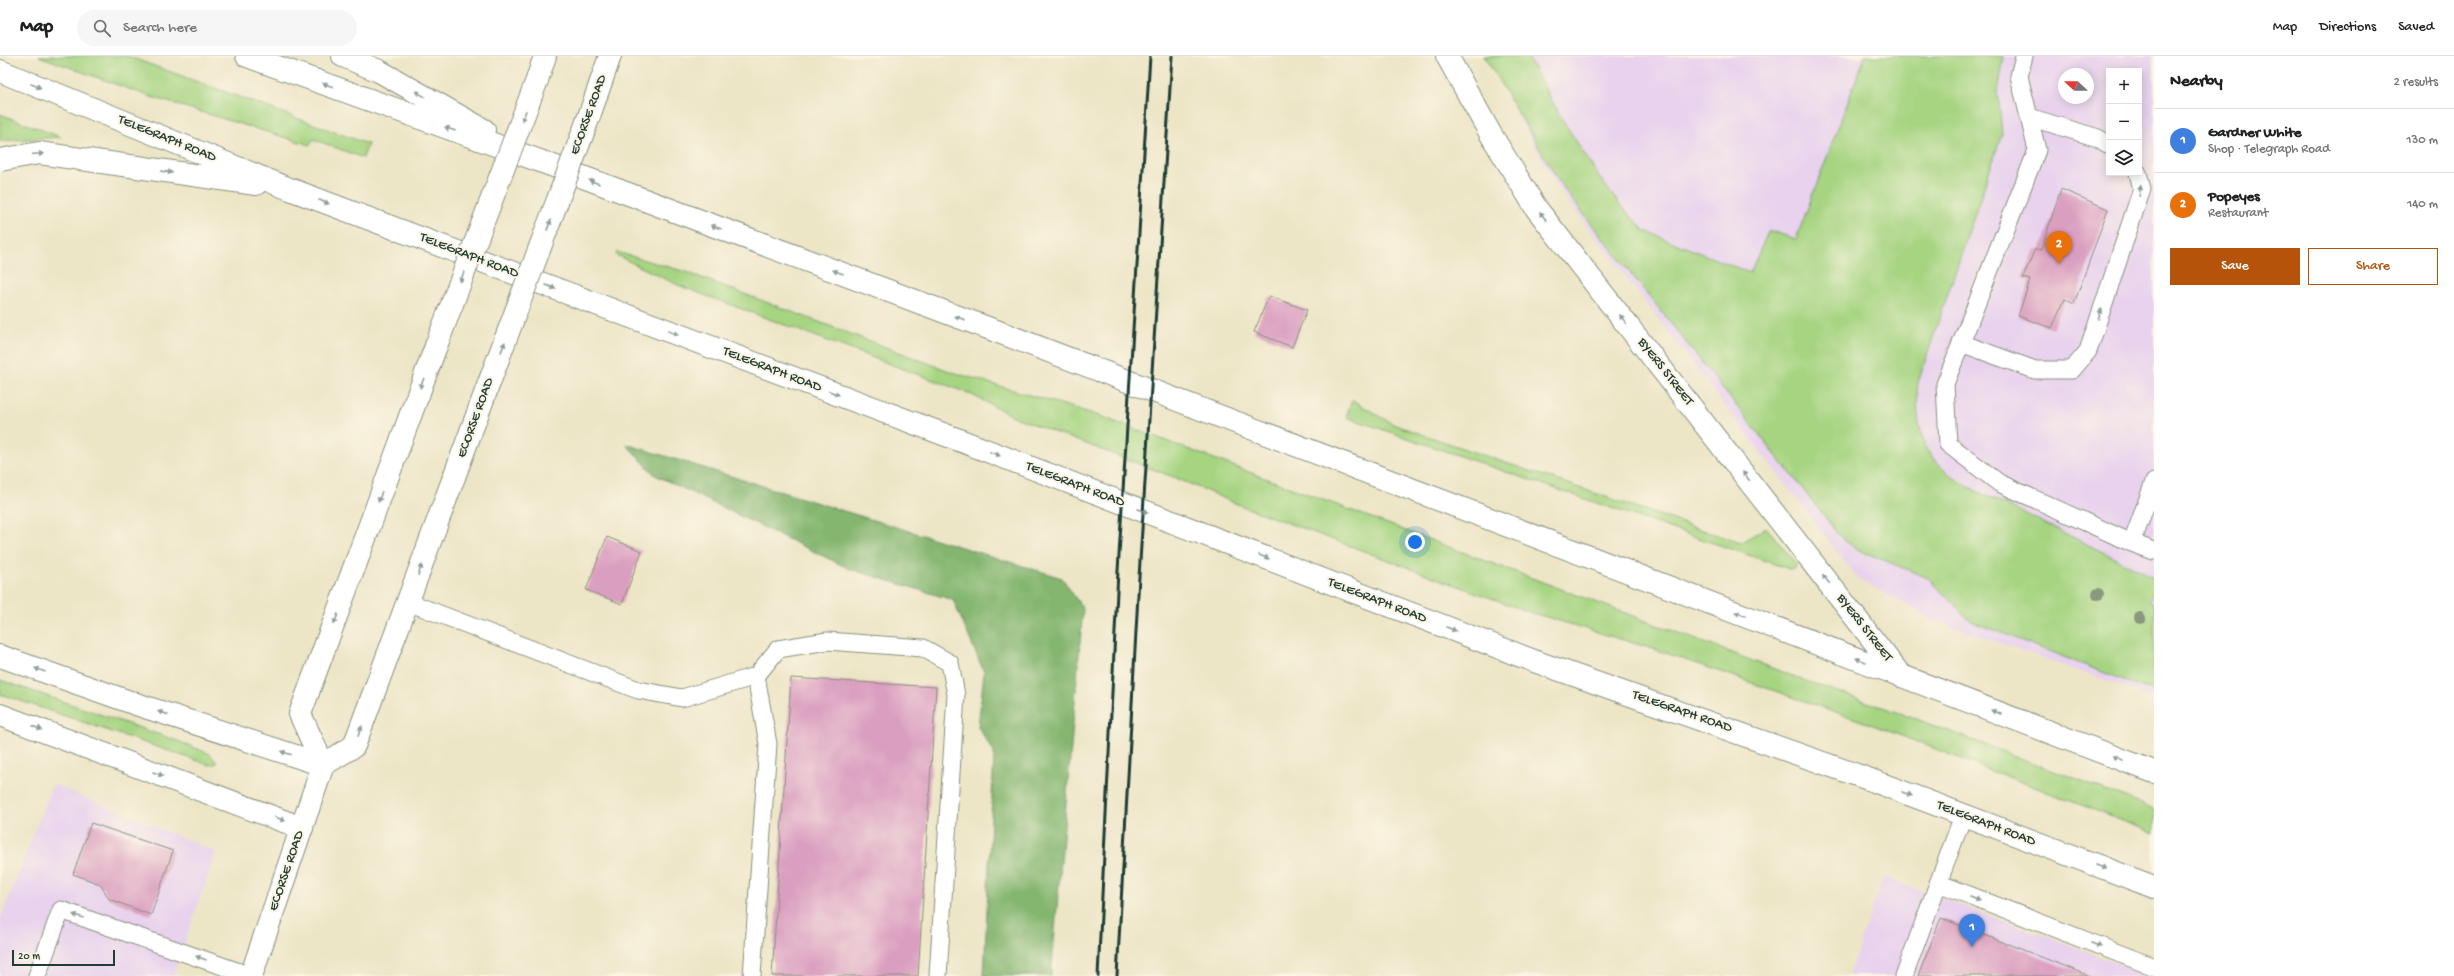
<!DOCTYPE html>
<meta charset="utf-8">
<style>
body{margin:0;font-family:"Gochi Hand",sans-serif;background:#f6f6f6;color:#202124}
.controls{position:absolute;right:12px;top:12px;display:grid;overflow:hidden;border-radius:0px;box-shadow:0 2px 10px #0003}
.controls button{width:36px;height:36px;display:grid;place-items:center;padding:0;border:0;border-bottom:1px solid #e0e0e0;background:#fff;color:#202124;font:20px sans-serif}
.compass{position:absolute;left:2058px;top:12px;width:36px;height:36px;border-radius:50%;background:#fff;box-shadow:0 2px 10px #0003;rotate:292deg}
.scale{position:absolute;left:12px;bottom:10px;width:103px;box-sizing:border-box;padding-left:4px;border:2px solid #1f3d34;border-top:0;font-size:11px;line-height:14px;white-space:nowrap;color:#1f3d34;-webkit-text-stroke:3px #fcf5e5;paint-order:stroke}
.you{position:absolute;left:1415px;top:486px;width:14px;height:14px;margin:-10px;border:3px solid #fff;border-radius:50%;background:#1a73e8;box-shadow:0 0 0 6px #1a73e833}
.badge{display:grid;place-items:center;width:26px;height:26px;border-radius:50%;background:#b45309;color:#fff;font-size:13px;font-weight:700}
.pin{position:absolute;translate:-50% -33px;filter:drop-shadow(0 1px 2px #0008)}
.pin::after{content:'';position:absolute;top:21px;width:14px;height:12px;background:inherit;clip-path:polygon(0 0,100% 0,50% 100%)}
.list{margin:0;padding:0;list-style:none}
h2{display:flex;justify-content:space-between;align-items:center;height:52px;margin:0;padding:0 16px;font-size:17px}
h2 small{font-size:13px;font-weight:400;color:#757577}
.list li{display:grid;grid-template-columns:26px 1fr auto;gap:12px;align-items:center;box-sizing:border-box;height:64px;padding:0 16px;border-top:1px solid #e0e0e0}
.list b{display:block;font-size:15px;white-space:nowrap}
.list p{margin:0;font-size:13px;white-space:nowrap;color:#757577}
.list em{font-size:13px;font-style:normal;color:#757577}
.actions{display:flex;gap:8px;padding:12px 16px}
.actions a{flex:1;padding:9px 0;border:1px solid #b45309;border-radius:0px;text-align:center;font-size:14px;color:#b45309}
.actions .main{background:#b45309;color:#fff}
.icon{flex:none;width:22px;height:22px;fill:none;stroke:currentColor;stroke-width:2;stroke-linecap:round;stroke-linejoin:round}
.map{position:relative;flex:none;width:2154px;height:920px;overflow:hidden}
header{display:flex;align-items:center;gap:24px;box-sizing:border-box;height:56px;padding:0 20px;background:#fff;border-bottom:1px solid #e0e0e0}
header strong{font-size:19px}
nav{display:flex;gap:22px;margin-inline-start:auto;font-size:14px}
.search{width:280px;height:36px;background:#f6f6f6;display:flex;align-items:center;gap:10px;box-sizing:border-box;padding:0 14px;border-radius:22px;color:#757577;font-size:15px}
main{display:flex}
aside{flex:1;background:#fff}
.map>svg:first-child{display:block}
.built{fill:#e8d2ee;fill-rule:evenodd}
.green{fill:#a6d481;stroke:#62885a}
.forest{fill:#84b66f;stroke:#527a52}
.building{fill:#da9ec0}
.lines{fill:none;stroke-linecap:round;stroke-linejoin:round}
.service-casing{stroke:#86917d;stroke-width:19}
.tertiary-casing{stroke:#86917d;stroke-width:24}
.secondary-casing{stroke:#86917d;stroke-width:24}
.primary-casing{stroke:#86917d;stroke-width:24}
.trunk-casing{stroke:#86917d;stroke-width:24}
.service{stroke:#fff;stroke-width:17}
.tertiary{stroke:#fff;stroke-width:22}
.secondary{stroke:#fff;stroke-width:22}
.primary{stroke:#fff;stroke-width:22}
.trunk{stroke:#fff;stroke-width:22}
.rail{stroke:#1f3d34;stroke-width:3}
.secondary-bridge-casing{stroke:#86917d;stroke-width:24;stroke-linecap:butt}
.secondary-bridge{stroke:#fff;stroke-width:22}
.tree{fill:#8a997e}
.oneway{fill:#8f9e9a}
.labels{text-anchor:middle;dominant-baseline:central;stroke-width:4;stroke-linejoin:round;paint-order:stroke}
.street-label{font-size:14px;fill:#1f3d34;stroke:#fcf5e5}
</style>
<header>
<strong>Map</strong>
<div class="search"><svg class="icon" aria-label="search" viewBox="0 0 24 24"><circle cx="10" cy="10" r="6"/><path d="M15 15l6 6"/></svg>Search here</div>
<nav><a>Map</a><a>Directions</a><a>Saved</a></nav>
</header>
<main>
<div class="map">
<svg width="2154" height="920" viewBox="0 0 2154 920">
<rect width="100%" height="100%" fill="#fcf5e5"/>
<filter id="ink" filterUnits="userSpaceOnUse"><feTurbulence type="fractalNoise" baseFrequency=".025" numOctaves="2"/><feDisplacementMap in="SourceGraphic" scale="8" xChannelSelector="R" yChannelSelector="G"/><feConvolveMatrix kernelMatrix="1 2 1 2 8 2 1 2 1" color-interpolation-filters="sRGB"/></filter>
<filter id="wash" filterUnits="userSpaceOnUse"><feTurbulence type="fractalNoise" baseFrequency=".012" numOctaves="4" result="noise"/><feDisplacementMap in="SourceGraphic" scale="16" xChannelSelector="R" yChannelSelector="G"/><feGaussianBlur stdDeviation="0.9" result="paint"/><feColorMatrix in="noise" values="0 0 0 0 0 0 0 0 0 0 0 0 0 0 0 0 0 1.4 0 .05"/><feComposite in="paint" operator="in"/></filter>
<g filter="url(#wash)">
<rect width="100%" height="100%" fill="#ece5c6"/>
<path class="built" d="M1485,0H2154V642L1934,564L1858,523L1559,134ZM2109,15H2139V117H2109ZM2064,18H2088V42H2064Z
M53,728L216,796L173,920H0V864Z
M1883,821L2154,920H1849Z"/>
<path class="green" d="M39,0H127L368,88L363,102L313,83L310,89L148,40Z
M1484,0H1527L1562,63L1599,121L1620,149L1645,175L1750,217L1768,176H1774L1796,183L1865,0H2004L1998,36L2002,78L1918,326C1916,350 1917,381 1933,402C1952,428 1997,444 2026,458C2068,479 2111,500 2154,521V531L2149,546L2154,548V636L1971,565L1928,522L1861,495L1844,485L1563,132Z
M0,58L61,81L0,85Z
M617,196L686,216L952,316L1097,359L1817,629L1909,660L2154,753V777L1873,669L1660,595L1523,554L1242,450L1176,422L1017,362L968,337L680,230L616,199Z
M1352,344L1395,369L1741,487L1766,471L1797,509L1794,513H1789L1346,361Z
M0,624L175,684L210,698L217,707L210,709L0,638Z"/>
<path class="forest" d="M626,388L1062,522L1083,553L1051,920H984L994,696L978,671L984,616L953,544L850,513L655,419Z"/>
<g id="blocks">
<path class="building" d="M2061,133L2108,153L2074,248L2065,243L2052,272L2018,260L2030,224L2023,222L2035,193L2041,194Z
M1269,240L1307,254L1292,291L1254,276Z
M607,481L642,495L622,548L586,534Z
M791,622L936,631L918,920H772Z
M91,767L173,795L151,859L109,843L100,828L73,818Z
M1941,862L2090,920H1918Z"/>
</g>
</g>
<g filter="url(#ink)">
<use href="#blocks" fill-opacity="0" stroke="#86917d" stroke-width="1"/>
<g class="lines">
<defs>
<path id="service" d="M2024,0L2019,20L2037,94L1945,328L1948,388L1999,427L2132,487L2154,426
M2029,61L2098,82L2109,89
M1961,287L2035,314H2072L2088,295L2142,133L2138,117
M2132,487L2154,495
M408,546L638,634L682,642L756,620L778,593L827,585L923,592L950,607L956,639L938,920
M1938,827L2154,911
M37,920L61,854L251,920
M752,920L768,688L756,620
M1904,920L1963,760"/>
<path id="tertiary" d="M1447,0L1490,77L1536,152L1901,620"/>
<path id="secondary" d="M537,24L545,0
M587,66L610,0
M323,709L300,658L436,290
M251,920L323,709L354,690L489,327"/>
<path id="primary" d="M996,275L2154,716
M959,384L1534,605L1871,724L2154,831"/>
<path id="trunk" d="M247,0L540,105L996,275
M343,0L379,15L484,74
M0,15L287,132L959,384
M0,104L39,97L256,128
M0,600L133,647L323,709
M0,659L302,772"/>
</defs>
<use href="#service" class="service-casing"/>
<use href="#tertiary" class="tertiary-casing"/>
<use href="#secondary" class="secondary-casing"/>
<use href="#primary" class="primary-casing"/>
<use href="#trunk" class="trunk-casing"/>
<use href="#service" class="service"/>
<use href="#tertiary" class="tertiary"/>
<use href="#secondary" class="secondary"/>
<use href="#primary" class="primary"/>
<use href="#trunk" class="trunk"/>
<path class="rail" d="M1098,920L1118,515L1150,0
M1117,920L1139,521L1172,0"/>
<defs>
<path id="secondary-bridge" d="M436,290L537,24
M489,327L587,66"/>
</defs>
<use href="#secondary-bridge" class="secondary-bridge-casing"/>
<use href="#secondary-bridge" class="secondary-bridge"/>
</g>
<g class="tree">
<circle cx="2098" cy="538" r="6"/>
<circle cx="2140" cy="562" r="6"/>
</g>
<defs><path id="oneway-solid" d="M-6-.8H1V-3.2L6.5 0L1 3.2V.8H-6Z"/></defs>
<g class="oneway">
<use href="#oneway-solid" transform="translate(328 29) rotate(-160)"/>
<use href="#oneway-solid" transform="translate(36 30) rotate(22)"/>
<use href="#oneway-solid" transform="translate(420 38) rotate(-151)"/>
<use href="#oneway-solid" transform="translate(524 60) rotate(111)"/>
<use href="#oneway-solid" transform="translate(450 73) rotate(-160)"/>
<use href="#oneway-solid" transform="translate(38 98) rotate(-2)"/>
<use href="#oneway-solid" transform="translate(167 116) rotate(8)"/>
<use href="#oneway-solid" transform="translate(594 126) rotate(-160)"/>
<use href="#oneway-solid" transform="translate(2140 135) rotate(-82)"/>
<use href="#oneway-solid" transform="translate(324 146) rotate(21)"/>
<use href="#oneway-solid" transform="translate(1543 160) rotate(-128)"/>
<use href="#oneway-solid" transform="translate(549 169) rotate(-69)"/>
<use href="#oneway-solid" transform="translate(716 171) rotate(-160)"/>
<use href="#oneway-solid" transform="translate(838 216) rotate(-160)"/>
<use href="#oneway-solid" transform="translate(462 221) rotate(111)"/>
<use href="#oneway-solid" transform="translate(551 231) rotate(21)"/>
<use href="#oneway-solid" transform="translate(2100 258) rotate(-72)"/>
<use href="#oneway-solid" transform="translate(960 262) rotate(-160)"/>
<use href="#oneway-solid" transform="translate(1623 263) rotate(-128)"/>
<use href="#oneway-solid" transform="translate(673 277) rotate(21)"/>
<use href="#oneway-solid" transform="translate(503 291) rotate(-69)"/>
<use href="#oneway-solid" transform="translate(422 327) rotate(111)"/>
<use href="#oneway-solid" transform="translate(834 337) rotate(21)"/>
<use href="#oneway-solid" transform="translate(995 398) rotate(21)"/>
<use href="#oneway-solid" transform="translate(1746 420) rotate(-128)"/>
<use href="#oneway-solid" transform="translate(380 441) rotate(109)"/>
<use href="#oneway-solid" transform="translate(1143 455) rotate(21)"/>
<use href="#oneway-solid" transform="translate(1264 501) rotate(21)"/>
<use href="#oneway-solid" transform="translate(420 514) rotate(-70)"/>
<use href="#oneway-solid" transform="translate(1826 523) rotate(-128)"/>
<use href="#oneway-solid" transform="translate(1740 558) rotate(-159)"/>
<use href="#oneway-solid" transform="translate(336 563) rotate(111)"/>
<use href="#oneway-solid" transform="translate(1451 573) rotate(21)"/>
<use href="#oneway-solid" transform="translate(1861 604) rotate(-159)"/>
<use href="#oneway-solid" transform="translate(40 614) rotate(-160)"/>
<use href="#oneway-solid" transform="translate(1996 656) rotate(-159)"/>
<use href="#oneway-solid" transform="translate(163 657) rotate(-162)"/>
<use href="#oneway-solid" transform="translate(37 672) rotate(21)"/>
<use href="#oneway-solid" transform="translate(360 675) rotate(-69)"/>
<use href="#oneway-solid" transform="translate(286 697) rotate(-162)"/>
<use href="#oneway-solid" transform="translate(2118 702) rotate(-159)"/>
<use href="#oneway-solid" transform="translate(158 718) rotate(21)"/>
<use href="#oneway-solid" transform="translate(1907 738) rotate(21)"/>
<use href="#oneway-solid" transform="translate(280 763) rotate(21)"/>
<use href="#oneway-solid" transform="translate(2101 811) rotate(21)"/>
<use href="#oneway-solid" transform="translate(1975 842) rotate(21)"/>
<use href="#oneway-solid" transform="translate(78 860) rotate(-161)"/>
<use href="#oneway-solid" transform="translate(2096 889) rotate(21)"/>
<use href="#oneway-solid" transform="translate(201 902) rotate(-160)"/>
</g>
</g>
<g class="labels">
<g class="street-label">
<text transform="translate(589 59) rotate(-70)">ECORSE ROAD</text>
<text transform="translate(167 83) rotate(22)">TELEGRAPH ROAD</text>
<text transform="translate(469 200) rotate(21)">TELEGRAPH ROAD</text>
<text transform="translate(772 314) rotate(21)">TELEGRAPH ROAD</text>
<text transform="translate(1665 316) rotate(52)">BYERS STREET</text>
<text transform="translate(476 362) rotate(-70)">ECORSE ROAD</text>
<text transform="translate(1075 429) rotate(21)">TELEGRAPH ROAD</text>
<text transform="translate(1377 545) rotate(21)">TELEGRAPH ROAD</text>
<text transform="translate(1864 572) rotate(52)">BYERS STREET</text>
<text transform="translate(1682 656) rotate(19)">TELEGRAPH ROAD</text>
<text transform="translate(1986 768) rotate(21)">TELEGRAPH ROAD</text>
<text transform="translate(287 815) rotate(-71)">ECORSE ROAD</text>
</g>
</g>
</svg>
<div class="controls">
<button>+</button>
<button>−</button>
<button><svg class="icon" aria-label="layers" viewBox="0 0 24 24"><path d="M12 4l9 5-9 5-9-5zM3 14l9 5 9-5"/></svg></button>
</div>
<svg class="compass" viewBox="-18 -18 36 36"><path d="M0-13l5 13h-10z" fill="#e53935"/><path d="M0 13l5-13h-10z" fill="#757577"/></svg>
<div class="scale">20 m</div>
<div class="you"></div>
<div class="pin badge" style="left:1972px;top:891px;background:#3f7fe0">1</div>
<div class="pin badge" style="left:2059px;top:208px;background:#e8710a">2</div>
</div>
<aside>
<h2>Nearby<small>2 results</small></h2>
<ul class="list">
<li><span class="badge" style="background:#3f7fe0">1</span><div><b>Gardner White</b><p>Shop · Telegraph Road</p></div><em>130 m</em></li>
<li><span class="badge" style="background:#e8710a">2</span><div><b>Popeyes</b><p>Restaurant</p></div><em>140 m</em></li>
</ul>
<div class="actions"><a class="main">Save</a><a>Share</a></div>
</aside>
</main>
